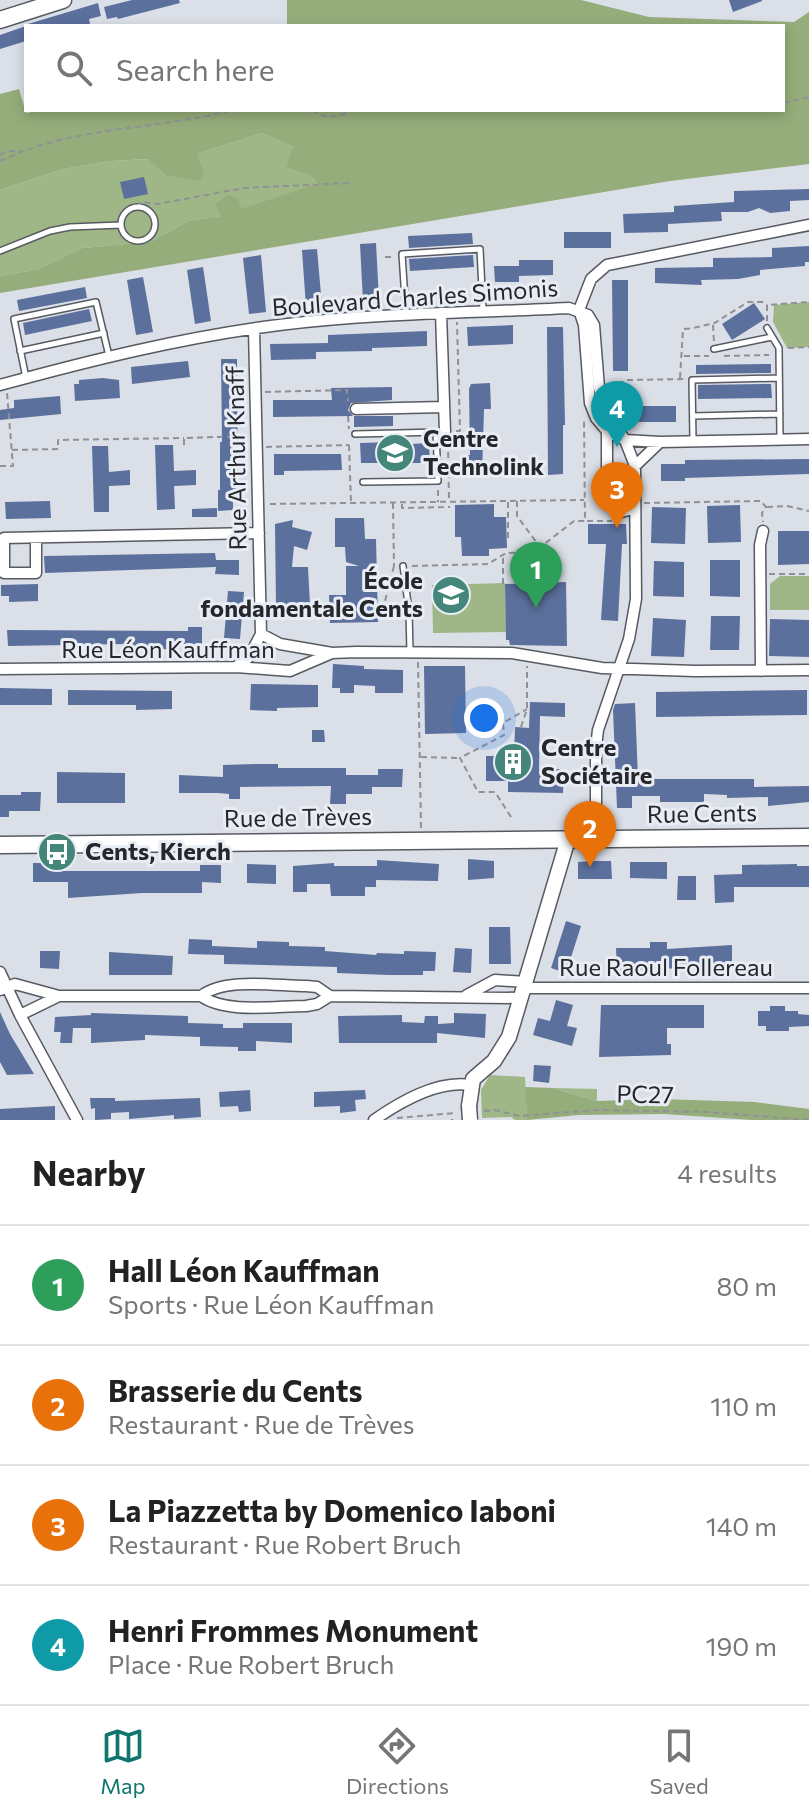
<!DOCTYPE html>
<meta charset="utf-8">
<style>
body{margin:0;font-family:Commissioner,sans-serif;background:#f6f6f6;color:#222}
.you{position:absolute;left:484px;top:718px;width:28px;height:28px;margin:-20px;border:6px solid #fff;border-radius:50%;background:#1a73e8;box-shadow:0 0 0 12px #1a73e833}
.badge{display:grid;place-items:center;width:52px;height:52px;border-radius:50%;background:#0f766e;color:#fff;font-size:26px;font-weight:700}
.pin{position:absolute;translate:-50% -66px;filter:drop-shadow(0 2px 4px #0008)}
.pin::after{content:'';position:absolute;top:42px;width:28px;height:24px;background:inherit;clip-path:polygon(0 0,100% 0,50% 100%)}
.list{margin:0;padding:0;list-style:none}
h2{display:flex;justify-content:space-between;align-items:center;height:104px;margin:0;padding:0 32px;font-size:34px}
h2 small{font-size:26px;font-weight:400;color:#767676}
.list li{display:grid;grid-template-columns:52px 1fr auto;gap:24px;align-items:center;box-sizing:border-box;height:120px;padding:0 32px;border-top:2px solid #e0e0e0}
.list b{display:block;font-size:30px;white-space:nowrap}
.list p{margin:0;font-size:26px;white-space:nowrap;color:#767676}
.list em{font-size:26px;font-style:normal;color:#767676}
.icon{flex:none;width:44px;height:44px;fill:none;stroke:currentColor;stroke-width:2;stroke-linecap:round;stroke-linejoin:round}
.map{position:relative;flex:none;width:809px;height:1120px;overflow:hidden}
.search{position:absolute;background:#fff;box-shadow:0 4px 12px #0003;left:24px;right:24px;top:24px;height:88px;display:flex;align-items:center;gap:20px;box-sizing:border-box;padding:0 28px;border-radius:0px;color:#767676;font-size:30px}
.sheet{height:584px;background:#fff}
nav{display:flex;justify-content:space-around;align-items:center;box-sizing:border-box;height:112px;border-top:2px solid #e0e0e0;background:#fff;font-size:22px;color:#767676}
nav a{display:grid;justify-items:center;gap:4px}
nav .on{color:#0f766e}
.map>svg:first-child{display:block}
</style>
<div class="map">
<svg width="809" height="1120" viewBox="0 0 809 1120">
<rect width="100%" height="100%" fill="#dbdfe7"/>
<path fill="#9fb686" d="M262 133 293 147 317 185 222 216 188 221 150 242 82 248 39 269 0 276V190L63 169 111 161 149 159 165 175 197 154Z
M809 302V347L787 348 773 322 774 305Z
M780 576H809V610H770V584Z
M505 583 506 632 433 633 432 585Z
M490 1075 525 1077 527 1120H515L511 1117 482 1118 481 1090Z
M553 1088 597 1089V1101Z"/>
<path fill="#95ad7a" d="M287 0H581L649 17 794 22 809 12V164L670 181 0 293V276L39 269 82 248 150 242 188 221 221 216 215 204 228 195 238 199 241 209 317 184 310 175 286 167 293 147 262 133 197 154 204 173 199 181 165 175 148 159 111 161 63 169 0 190V94L19 89 26 113 43 110H783V26H287Z
M525 1087 553 1088 597 1101 659 1099 754 1102 809 1109V1120H752L664 1114 579 1115 527 1120Z"/>
<path fill="#5c709d" d="M132 0H179L180 3 118 19 117 17 107 19 104 7Z
M729 0H762V1L733 12Z
M98 3 101 16 89 19 90 24 28 26V24Z
M26 26V41L0 49V35Z
M144 177 148 194 124 199 120 182Z
M809 189V200L790 201V211L770 213 759 208 748 212H721L722 221 668 224V232L624 233 623 214 674 212V206L734 202V191Z
M564 232H611V248H564Z
M472 233 473 244 409 248 408 236Z
M376 243 379 300 363 301 360 244Z
M809 246V262H805V266L760 270V275L738 279 701 280 702 285 655 283V268L713 267V258L772 257V248Z
M317 249 322 306 306 307 302 250Z
M261 255 266 312 249 314 243 258Z
M473 255 474 267 410 271 409 259Z
M519 260H553V275L519 276V282H495L494 266H519Z
M203 267 211 321 195 324 187 270Z
M143 277 153 332 136 335 127 280Z
M612 280H628V371H613Z
M85 287 87 298 19 311 17 300Z
M754 303 765 319 732 340 722 324Z
M89 309 92 321 25 335 23 323Z
M513 325V344L468 346 467 327Z
M547 327H563L565 425H563V474L548 475Z
M427 331V346L372 348V351L316 352V359L271 360 270 344 328 343V335Z
M221 359H237L238 489H233V510L218 511V490H220V442H222Z
M188 361 190 377 132 384 131 367Z
M771 364V373L696 374V365Z
M103 378 119 380 120 398 75 401 74 384H79V380Z
M490 383 491 409H484L482 475H466V455H470L469 389 471 384Z
M771 384 772 398 698 399V385Z
M392 387V400L351 403 348 410 353 416 273 417V400H332L331 388Z
M60 396 61 414 0 420V410L14 408V400Z
M632 406H676V422H632Z
M354 416H393V426L354 427Z
M392 442V445L429 443 430 463H361L360 443Z
M155 445H173L174 471 196 470V485L174 486 175 509 157 510Z
M92 446H108L109 472 130 470V485L109 486V512H94Z
M274 454H341L342 470 284 471V475H274Z
M809 459V474L685 478V481H661V464H685V460Z
M50 501 51 518 6 519 5 502Z
M494 504V517H506L507 548 489 549V556H462L461 537H455V505Z
M740 505 741 542 708 543 707 506Z
M652 507 686 508 685 544 651 543Z
M217 508V517H192V509Z
M335 518H364L365 539H376L378 622 330 623 329 595H346V566H359L346 562 345 547H335Z
M293 520 292 527 312 532 307 550 294 546 292 567H308L310 605 276 606 275 524Z
M588 524H626L627 544H622L618 621 601 620 606 544H588Z
M778 531H809V564L778 565Z
M215 553 216 560H239V575L215 574 216 567 45 573 44 556Z
M710 560H740V597L710 596Z
M654 561 684 562V597L653 596Z
M566 582 567 646 510 645 509 640H506L505 584Z
M38 584V601L9 602V596H1V585Z
M228 591 244 592 240 639 224 638Z
M711 616H740L739 650H710Z
M653 618 686 620 684 657 651 656Z
M770 619 809 620V657L769 656Z
M188 627H202V644H173V649L125 650V644L8 646 7 630 188 631Z
M333 664 364 666V669L403 670V693H375V686L354 685V693H340V688H332Z
M424 666H465L466 733 425 734Z
M251 684 318 685V707L277 708V711L250 710Z
M0 688 52 689V705H0Z
M68 690 172 691V709L136 710V705H68Z
M807 690V715L656 717V692Z
M530 702 565 703V717L540 716 539 769H564L563 793 508 792V781H486V756H514L515 727 529 728Z
M635 703 638 779H754V787L809 786V802L768 806V797L727 798V795L704 794V802H660V796H632V808H617L613 710 615 704Z
M312 730H324L325 742H312Z
M255 764H278V768H346V775H378V769H403L402 787H372V794H346V804H330L331 786 240 787V799H229V794L218 793H179V775L223 777V765Z
M57 772 125 773V803H57Z
M21 792H41L40 811H9V817H0V795H21Z
M468 859 494 861V878L468 880Z
M377 860 439 864 438 881 376 880V887H365V896H331L330 884H307V892H293V866L334 863V866H377Z
M594 861H611L612 879H578V862Z
M630 862H667V879L630 878Z
M33 863H59V871H200V865H221V883L202 882V893H142L68 898V882H33Z
M247 864 276 865V884L247 883Z
M797 864V866H809V887H734V902L715 903 714 875 742 874V865Z
M678 876H696V900H677Z
M566 921 581 926 566 973 551 968Z
M489 927H510L511 964H489Z
M189 939 212 940V946L257 948V941L289 942V946L325 947V951L376 955 377 953 404 954V951L436 952 435 971H423V975H388L337 973V967L224 964V955L188 954Z
M650 942H667V949L732 945V967L617 970 616 948H650Z
M455 948 472 949 471 973 453 972Z
M40 951H60L59 969 40 968Z
M109 952 173 956 172 975H109Z
M556 1000 573 1005 567 1026 577 1028 572 1046 533 1035 538 1018 550 1021Z
M601 1005H704V1028H667V1044H671V1055L599 1057Z
M770 1006H785V1011H798V1014L809 1015V1026L789 1027V1031H766V1026H758V1011H770Z
M0 1012 10 1034 34 1074 7 1075 0 1062Z
M91 1013 188 1016V1023L223 1024V1028H243V1023H292V1043L256 1041V1051H238V1047L200 1046V1037L145 1035V1040L91 1043V1028H73L72 1043H60L61 1032H54L55 1017 91 1015Z
M454 1013 486 1014 485 1038 437 1033V1043H339L338 1016 402 1015V1022L424 1023 425 1016H438V1024L454 1023Z
M534 1065 551 1066 549 1083 533 1081Z
M250 1090 251 1111 239 1112 238 1106 220 1107 219 1092Z
M365 1090 366 1099 355 1100 356 1111 340 1113V1106L314 1107V1092Z
M90 1098H115V1101L200 1098 201 1117 174 1119V1115L129 1119V1112L111 1113V1119L95 1120V1108L91 1109Z
M55 1106V1120H0V1109Z"/>
<g fill="none" stroke-linecap="round" stroke-linejoin="round">
<g stroke="#575a61" stroke-width="8">
<path id="service" d="M121 224a17 17 0 1 1 34 0a17 17 0 1 1-34 0Z
M0 251 50 231 70 227 121 225
M406 315 402 254 480 249 483 310
M767 328 779 348 780 439
M714 349 772 337
M20 351 104 333
M26 378 14 319 96 302 109 356
M693 416 780 414
M355 434 440 432
M693 440 692 380 779 378
M363 482 438 481 436 432
M403 566 409 611 410 652"/>
</g>
<g stroke="#575a61" stroke-width="13">
<path id="minor" d="M579 310 584 325 590 403 596 418 607 431 625 440 660 442 809 439
M579 310 591 279 607 265 809 225
M441 313 445 432
M0 385C92 360 184 337 279 325 375 313 472 313 569 308L588 315 594 325 599 388 607 413 625 440 635 466 636 599 629 639 598 730 596 747V839
M356 409 444 407
M607 431V502L618 513 632 509 635 503
M635 466 660 442
M36 538V573H4V538L259 533
M261 634 280 644 332 653
M236 667 249 657 261 634 254 329
M0 669 236 667 290 671 332 653 356 652 512 653 602 668 695 671 809 670
M761 671 760 545 763 531
M0 972 20 1015 77 1120
M524 988H809
M0 990 15 984 59 996H201
M467 995 495 980 526 982
M330 996 317 1004 306 1006C275 1006 226 1014 201 996 225 977 276 986 306 986L317 987 330 996 521 998
M20 1015 59 996
M374 1120C400 1102 437 1080 470 1085"/>
</g>
<g stroke="#575a61" stroke-width="17">
<path id="secondary" d="M469 1106 473 1079 494 1061 509 1037 568 839"/>
</g>
<g stroke="#575a61" stroke-width="19">
<path id="primary" d="M0 20 63 0
M0 845 809 837"/>
</g>
<path stroke="#8f9197" stroke-width="2" stroke-dasharray="6 4" stroke-linecap="butt" d="M783 103 809 97
M312 110C327 121 338 116 355 110
M0 155 6 151H21
M0 161C72 126 156 130 233 110
M137 207 141 202 158 204 244 188 351 183
M385 257H393
M767 321V305L809 302
M713 325 714 342
M788 348 809 347
M684 356H709
M724 356 769 355
M680 378 683 329C696 329 705 324 713 324L748 302H763L767 305
M608 386 628 380 685 379
M265 392 347 390 348 401
M348 416 349 429
M456 431H460L457 322
M448 442 449 499
M184 445V438L247 436
M349 445 351 503
M266 447 349 445
M12 450 58 449V440L184 438
M0 466H13L7 393
M438 490V502
M517 501V516L540 547
M508 502V540
M393 503 394 566
M644 503 761 501 766 507 762 513 763 522
M270 504 584 500
M402 504V508L450 507
M767 507 787 506 809 511
M587 521H612
M520 554V583
M394 566 384 605 400 609
M412 566 488 564 506 553 534 552 574 521H585L584 418
M769 574H809
M503 584V557
M418 662 421 828
M521 727 527 709V666
M421 757 459 758
M511 817 495 792H478L460 758 504 735 503 723 527 709
M484 1111 495 1110 519 1116 597 1110 707 1112 809 1120
M397 1118 455 1113
M452 1119V1120"/>
<use href="#service" stroke="#fff" stroke-width="5"/>
<use href="#minor" stroke="#fff" stroke-width="10"/>
<use href="#secondary" stroke="#fff" stroke-width="14"/>
<use href="#primary" stroke="#fff" stroke-width="16"/>
<g stroke="#575a61" stroke-width="17" stroke-linecap="butt">
<path id="secondary-bridge" d="M469 1106 470 1120"/>
</g>
<use href="#secondary-bridge" stroke="#fff" stroke-width="14"/>
</g>
<defs>
<g id="school-disc" transform="scale(2)"><circle r="9.5" fill="#44877a" stroke="#e8ecf4"/><path d="M0-5L7-2L0 1L-7-2ZM-4 1L0 2.5L4 1V4Q0 6-4 4Z" fill="#fff"/></g>
<g id="building-disc" transform="scale(2)"><circle r="9.5" fill="#44877a" stroke="#e8ecf4"/><path d="M-4-6H4V6H1V3H-1V6H-4ZM-2.5-4.3h1.7v1.8h-1.7ZM.8-4.3h1.7v1.8H.8ZM-2.5-1h1.7V.8h-1.7ZM.8-1h1.7V.8H.8Z" fill="#fff"/></g>
<g id="bus-disc" transform="scale(2)"><circle r="9.5" fill="#44877a" stroke="#e8ecf4"/><path d="M-5-6H5V4H4V6H2V4H-2V6H-4V4H-5ZM-3.5-4V0h7V-4ZM-3.5 1.2v1.5H-2V1.2ZM2 1.2v1.5H3.5V1.2Z" fill="#fff"/></g>
</defs>
<g fill-rule="evenodd">
<use href="#school-disc" x="395" y="453"/>
<use href="#school-disc" x="451" y="595"/>
<use href="#building-disc" x="513" y="762"/>
<use href="#bus-disc" x="57" y="852"/>
</g>
<g text-anchor="middle" stroke-width="6" stroke-linejoin="round" paint-order="stroke">
<g font-size="24" fill="#26272a" stroke="#e8ecf4">
<text transform="translate(415 298) rotate(-4)" y="8">Boulevard Charles Simonis</text>
<text transform="translate(237 458) rotate(-91)" y="8">Rue Arthur Knaff</text>
<text x="168" y="658">Rue Léon Kauffman</text>
<text transform="translate(702 814) rotate(-1)" y="8">Rue Cents</text>
<text transform="translate(298 818) rotate(-1)" y="8">Rue de Trèves</text>
<text x="666" y="976">Rue Raoul Follereau</text>
<text transform="translate(645 1095) rotate(1)" y="8">PC27</text>
</g>
<g font-size="24" font-weight="bold" fill="#26272a" stroke="#e8ecf4" text-anchor="start">
<text x="423" y="447">Centre<tspan x="423" dy="28">Technolink</tspan></text>
<text x="423" y="589" text-anchor="end">École<tspan x="423" dy="28">fondamentale Cents</tspan></text>
<text x="541" y="756">Centre<tspan x="541" dy="28">Sociétaire</tspan></text>
<text x="85" y="860">Cents, Kierch</text>
</g>
</g>
</svg>
<div class="you"></div>
<div class="pin badge" style="left:536px;top:608px;background:#2e9e5b">1</div>
<div class="pin badge" style="left:590px;top:867px;background:#e8710a">2</div>
<div class="pin badge" style="left:617px;top:528px;background:#e8710a">3</div>
<div class="pin badge" style="left:617px;top:447px;background:#0f9aa8">4</div>
<div class="search"><svg class="icon" aria-label="search" viewBox="0 0 24 24"><circle cx="10" cy="10" r="6"/><path d="M15 15l6 6"/></svg>Search here</div>
</div>
<section class="sheet">
<h2>Nearby<small>4 results</small></h2>
<ul class="list">
<li><span class="badge" style="background:#2e9e5b">1</span><div><b>Hall Léon Kauffman</b><p>Sports · Rue Léon Kauffman</p></div><em>80 m</em></li>
<li><span class="badge" style="background:#e8710a">2</span><div><b>Brasserie du Cents</b><p>Restaurant · Rue de Trèves</p></div><em>110 m</em></li>
<li><span class="badge" style="background:#e8710a">3</span><div><b>La Piazzetta by Domenico Iaboni</b><p>Restaurant · Rue Robert Bruch</p></div><em>140 m</em></li>
<li><span class="badge" style="background:#0f9aa8">4</span><div><b>Henri Frommes Monument</b><p>Place · Rue Robert Bruch</p></div><em>190 m</em></li>
</ul>
</section>
<nav>
<a class="on"><svg class="icon" aria-label="map" viewBox="0 0 24 24"><path d="M3 6l6-2 6 2 6-2v14l-6 2-6-2-6 2zM9 4v14M15 6v14"/></svg>Map</a>
<a><svg class="icon" aria-label="directions" viewBox="0 0 24 24"><path d="M12 3l9 9-9 9-9-9zM9 14v-3h6M13 9l2 2-2 2"/></svg>Directions</a>
<a><svg class="icon" aria-label="saved" viewBox="0 0 24 24"><path d="M7 4h10v16l-5-4-5 4z"/></svg>Saved</a>
</nav>
